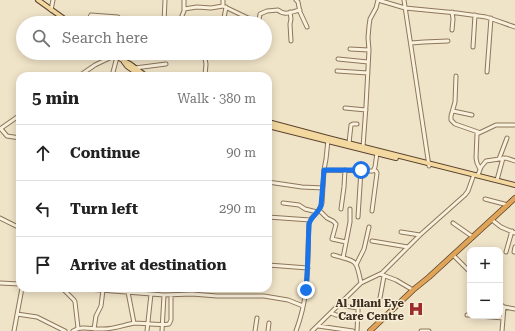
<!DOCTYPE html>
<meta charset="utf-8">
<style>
body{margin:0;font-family:"Roboto Serif",serif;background:#f6f6f6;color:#222}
.controls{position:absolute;right:12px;bottom:12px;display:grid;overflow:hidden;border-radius:8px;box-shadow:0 2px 10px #0003}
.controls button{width:36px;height:36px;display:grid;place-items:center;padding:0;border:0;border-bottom:1px solid #e0e0e0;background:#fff;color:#222;font:20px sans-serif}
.stop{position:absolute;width:12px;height:12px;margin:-9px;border:3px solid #1a73e8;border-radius:50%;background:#fff}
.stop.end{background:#1a73e8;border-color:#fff;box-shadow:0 1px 4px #0008}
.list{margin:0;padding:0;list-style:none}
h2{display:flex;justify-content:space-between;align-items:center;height:52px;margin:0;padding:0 16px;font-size:17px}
h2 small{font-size:13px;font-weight:400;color:#767676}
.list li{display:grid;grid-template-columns:26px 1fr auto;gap:12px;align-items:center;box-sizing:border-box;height:56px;padding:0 16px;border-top:1px solid #e0e0e0}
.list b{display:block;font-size:15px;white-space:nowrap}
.list em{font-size:13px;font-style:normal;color:#767676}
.icon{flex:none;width:22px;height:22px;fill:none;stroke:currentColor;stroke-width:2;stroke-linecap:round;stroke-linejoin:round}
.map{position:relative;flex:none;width:515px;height:331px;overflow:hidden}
.search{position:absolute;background:#fff;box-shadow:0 2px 10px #0003;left:16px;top:16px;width:256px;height:44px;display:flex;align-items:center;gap:10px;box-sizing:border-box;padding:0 14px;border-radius:22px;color:#767676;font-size:15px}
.panel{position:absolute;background:#fff;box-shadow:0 2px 10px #0003;left:16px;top:72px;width:256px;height:220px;border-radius:12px}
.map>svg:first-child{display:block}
</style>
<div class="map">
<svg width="515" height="331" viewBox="0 0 515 331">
<rect width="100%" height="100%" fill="#f0e4c8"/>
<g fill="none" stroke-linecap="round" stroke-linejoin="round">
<g stroke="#8d765c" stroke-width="5">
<path id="minor" d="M223 0V6
M296 0 298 2 300 12 307 27
M378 0 405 8 457 13 486 17 495 20 515 27
M404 0 429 166
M184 9 197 7 211 8 223 6 248 18 259 20 260 23
M51 10 53 0
M290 12 291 19 290 24 291 41
M259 20 260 14 267 11 278 10C285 16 291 12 300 10
M87 23 91 15 118 17
M164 23 165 0
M179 23 184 11V0
M206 23 224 18 226 7
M452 30 453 19 452 12
M411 43 424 42 448 41
M473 47 475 15
M350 49 369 50
M144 53 154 55 164 53
M204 53 206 64 205 76
M338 59 368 62
M135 68 166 64
M337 71 368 73
M487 72 491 18
M79 76 95 65 120 53
M112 76 117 57
M456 76 455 102 451 116V120L455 124 478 132
M345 108 366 110
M453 111 472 115
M0 129 20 115
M1 129 7 136 20 138
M349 143 351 125 353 124H357
M363 147 366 106 369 50 368 38 369 26 370 19 376 8 378 0
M499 159 507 138
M480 169 477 163 476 158 477 134 496 125H514
M324 170 373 171 375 167 377 153
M478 175 481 167 486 161 506 158 515 161
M497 180 503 158
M268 182 302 187 323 188
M485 199 508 205
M283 203 299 205 305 209 317 212
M341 209 344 187 345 170
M319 210 327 218 333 221 336 224 335 228 332 239 346 242
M372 211 377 173 376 171 374 170
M268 217 310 220
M358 217 361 170
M0 218 20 228
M492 220 501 227 515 233
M453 223 473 237
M401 232 420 235
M372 241 408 247
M506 252 512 231
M514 252 515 247
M333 255C357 262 356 258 361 283
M453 255 470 272
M343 258 350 222V209
M268 265 308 268
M356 265 364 249 369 227
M380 274 396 280 413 290
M0 283 20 284
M62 288 74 300 75 302 78 328
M75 288 164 295 192 294 217 296H264L288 300 303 306
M128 288V292L134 323C146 323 158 326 169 324L171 320V295
M380 298 384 276
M500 304 504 307 515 309
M339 305 358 308V312L357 331
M331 313 336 315 346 317
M17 314 37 317 65 331
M467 315H470
M479 316 503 318
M318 326 353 331
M94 329 96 316 101 306 103 290
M14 331 22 288
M73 331C82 325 93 330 103 329 114 329 124 325 134 323
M147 331 151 294
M162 331 164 295
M255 331 257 318
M268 331 269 323
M296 331C310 294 307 262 309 224L310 220 319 210 322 203 324 170 326 159 328 140
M312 331 361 283 382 273 420 235 465 195 468 191 473 177
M421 331H429
M502 331 504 307"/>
</g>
<g stroke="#5b4430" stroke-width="6">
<path id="major" d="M38 0 70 23
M112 53 124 61 130 64 146 76
M124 62 127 66 141 76
M268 122 328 138 515 185
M268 126 396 158"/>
</g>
<g stroke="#5b4430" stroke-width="6">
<path id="highway" d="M370 331 413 290 429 277 515 198"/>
</g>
<use href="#minor" stroke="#faf1dc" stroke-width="3"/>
<use href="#major" stroke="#f3d9a0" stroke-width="4"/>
<use href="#highway" stroke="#e0a458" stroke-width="4.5"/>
</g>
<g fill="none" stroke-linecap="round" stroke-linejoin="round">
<path stroke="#1a73e8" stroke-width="5" d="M306 290C308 268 308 246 309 224 311 217 318 213 321 206L324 170H361"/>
</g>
<defs>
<g id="hospital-bare" transform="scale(1.2)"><path d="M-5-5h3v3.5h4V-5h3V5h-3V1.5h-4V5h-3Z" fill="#9e2a2b" stroke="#f7eed8" stroke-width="2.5" paint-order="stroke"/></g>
</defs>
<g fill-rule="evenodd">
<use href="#hospital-bare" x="416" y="309"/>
</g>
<g text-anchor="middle" stroke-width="3" stroke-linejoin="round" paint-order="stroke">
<g font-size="11" font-weight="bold" fill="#3d2e20" stroke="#f7eed8" text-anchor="end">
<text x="404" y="307">Al Jilani Eye<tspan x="404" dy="13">Care Centre</tspan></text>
</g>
</g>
</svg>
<div class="controls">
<button>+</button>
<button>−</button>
</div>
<div class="stop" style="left:361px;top:170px"></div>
<div class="stop end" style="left:306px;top:290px"></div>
<div class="search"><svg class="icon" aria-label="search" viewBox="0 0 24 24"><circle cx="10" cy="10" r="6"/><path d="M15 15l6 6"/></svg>Search here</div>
<section class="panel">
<h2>5 min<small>Walk · 380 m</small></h2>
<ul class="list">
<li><svg class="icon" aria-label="ahead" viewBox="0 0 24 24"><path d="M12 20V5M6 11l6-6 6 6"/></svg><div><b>Continue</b></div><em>90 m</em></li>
<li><svg class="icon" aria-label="left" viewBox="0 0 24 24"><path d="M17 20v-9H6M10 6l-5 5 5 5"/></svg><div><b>Turn left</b></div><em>290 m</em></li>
<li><svg class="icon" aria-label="arrive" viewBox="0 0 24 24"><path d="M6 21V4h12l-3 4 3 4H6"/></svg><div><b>Arrive at destination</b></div></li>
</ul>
</section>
</div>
